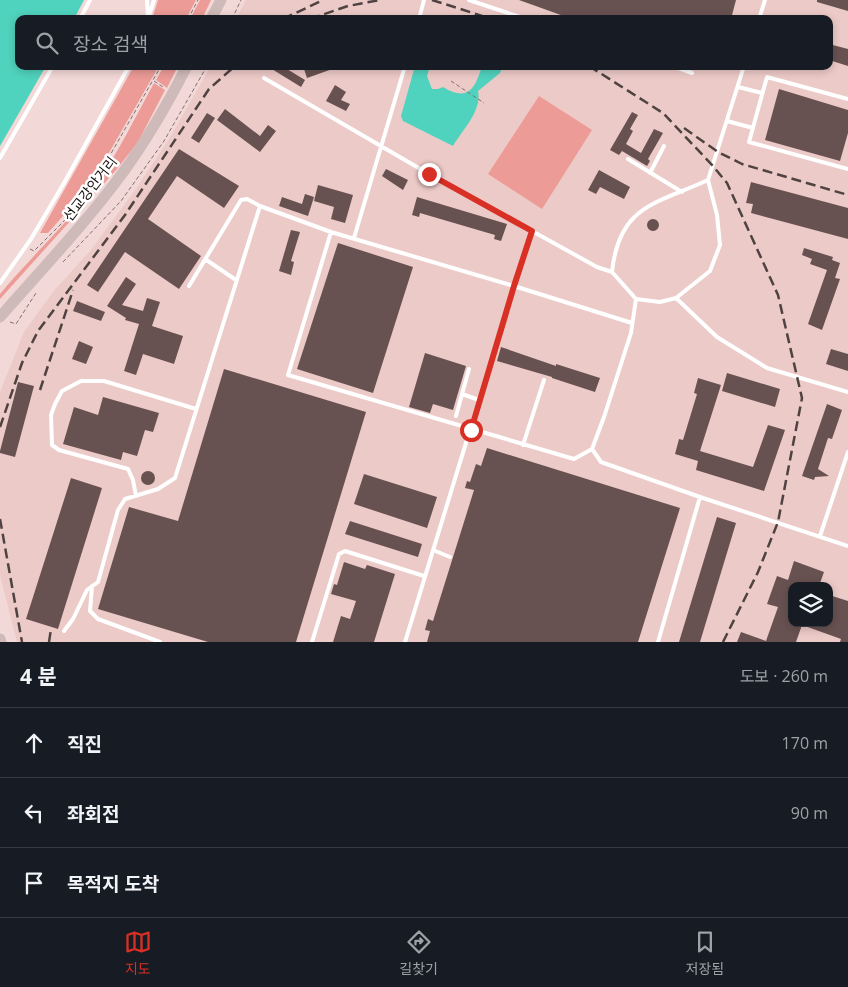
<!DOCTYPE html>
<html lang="ko">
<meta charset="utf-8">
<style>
body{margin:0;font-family:"Open Sans","Noto Sans KR",sans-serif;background:#242831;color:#f1f3f6}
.controls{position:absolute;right:15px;bottom:15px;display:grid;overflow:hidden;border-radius:10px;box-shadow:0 2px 8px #0003}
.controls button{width:45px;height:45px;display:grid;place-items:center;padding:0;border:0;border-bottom:1px solid #363941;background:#171b24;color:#f1f3f6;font:25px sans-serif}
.stop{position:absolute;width:15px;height:15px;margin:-11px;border:4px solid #d93025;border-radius:50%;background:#fff}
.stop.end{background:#d93025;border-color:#fff;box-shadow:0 1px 5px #0008}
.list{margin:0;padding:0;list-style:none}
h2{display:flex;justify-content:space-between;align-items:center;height:65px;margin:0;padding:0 20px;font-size:21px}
h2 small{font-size:16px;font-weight:400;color:#9ea1a6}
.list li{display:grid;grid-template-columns:32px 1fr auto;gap:15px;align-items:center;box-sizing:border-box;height:70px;padding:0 20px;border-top:1px solid #363941}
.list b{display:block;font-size:19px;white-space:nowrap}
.list em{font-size:16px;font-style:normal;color:#9ea1a6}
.icon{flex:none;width:28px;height:28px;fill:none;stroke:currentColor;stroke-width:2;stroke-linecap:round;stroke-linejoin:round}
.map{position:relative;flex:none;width:848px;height:642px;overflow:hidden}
.search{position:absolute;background:#171b24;box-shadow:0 2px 8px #0003;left:15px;right:15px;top:15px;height:55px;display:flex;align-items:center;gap:12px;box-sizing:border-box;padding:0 18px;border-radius:10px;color:#9ea1a6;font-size:19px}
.sheet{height:275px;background:#171b24}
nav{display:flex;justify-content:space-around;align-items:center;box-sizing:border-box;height:70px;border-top:1px solid #363941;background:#171b24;font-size:14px;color:#9ea1a6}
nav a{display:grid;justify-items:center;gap:2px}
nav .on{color:#d93025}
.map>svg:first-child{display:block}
</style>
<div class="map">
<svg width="848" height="642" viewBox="0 0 848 642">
<rect width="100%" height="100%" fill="#f2d8d7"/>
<path fill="#eccac7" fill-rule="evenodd" d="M246 0H848V642H17L0 575V392L24 332 53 292 90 251 136 189 169 139 211 66H829V19H236ZM792 586H829V623H792Z"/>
<path fill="#ec9b97" d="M158 0H196L186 19H152Z
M200 0H211L202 19H190Z
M134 66H159L91 184 48 233H40Z
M164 66H178L167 88 156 80Z
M154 83 165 90 138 142 117 169 0 299V294C30 258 66 225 94 187 117 155 135 118 154 83Z
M539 96 592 130 542 209 488 174Z"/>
<path fill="#50d3be" d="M0 0H84L74 19H19V66H46L0 146Z
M415 66H430L427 76 432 89H438L443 87C468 102 475 89 482 66H503L500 73 478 91C482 111 463 129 453 146L403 121 401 116Z"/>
<path fill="#685251" d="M519 0H736L731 19H572Z
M817 0H848V11L817 2Z
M829 44 848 49V66L829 60Z
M267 66H282L305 80 301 87Z
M303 66H337L338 67 307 78Z
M335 85 346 92 341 100 350 104 346 111 326 101Z
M779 89 848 110V133L840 161 765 140Z
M225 109 260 136 268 125 276 131 260 152 217 120Z
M632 112 638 115 630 129 633 131 626 144 641 153 654 129 663 133 648 159 650 161 647 166 622 151 619 155 610 150Z
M207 113 215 118 199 143 191 138Z
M179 149 239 186 224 208 177 176 148 219 201 256 179 289 125 252 98 292 87 285Z
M386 169 408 180 403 190 382 176Z
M599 170 630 187 624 199 600 187 596 194 588 190Z
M751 182 848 208V239L751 213 753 204 746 203Z
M318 185 353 195 345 223 331 219 334 207 314 201Z
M305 194 314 197 308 216 279 206 282 197 302 204Z
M417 197 507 224 501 241 494 239 495 235 420 213 419 217 412 215Z
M647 225a6 6 0 1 1 12 0a6 6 0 1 1-12 0Z
M291 230 300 232 291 261 294 262 291 275 279 271Z
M338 243 413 267 373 393 297 369Z
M804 248 833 257 832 260 840 263 835 278 840 279 822 330 808 324 827 270 810 264 812 259 802 255Z
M126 277 136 284 122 305 143 311 147 298 160 302 152 326 183 336 174 364 143 354 136 375 124 371 139 324 125 320 126 318 107 306Z
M77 301 105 312 101 321 73 311Z
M79 341 93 347 86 364 72 359Z
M501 347 556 366V364L600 378 595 392 552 378V377L497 361Z
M831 349 848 354V371L826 364Z
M425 353 466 366 453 410 433 404 430 413 409 407Z
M224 369 366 412 296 642H208L98 609 129 507 178 521Z
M727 373 780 389 775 407 722 391Z
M698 378 721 385 700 451 753 467 768 425 785 430 764 491 696 470 698 461 675 454 679 439 683 440 697 394 694 393Z
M18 382 34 386 15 457 0 453V451Z
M103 397 159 413 153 432 145 430 137 456 123 452 121 460 63 444 74 407 98 415Z
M827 404 842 410 832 439 828 438 818 469 829 476 815 477 814 480 802 476Z
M487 448 680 508 638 642H427L430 631 425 630 428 619 433 621 474 490 465 488 467 481 470 482 476 464 481 466Z
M141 478a7 7 0 1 1 14 0a7 7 0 1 1-14 0Z
M364 474 437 497 427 528 354 504Z
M71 478 102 488 58 629 26 619Z
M717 517 736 523 700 642H679Z
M350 521 422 544 418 557 345 534Z
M794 561 824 572 819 586H792V623H829V595L848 601V642H840L841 639 802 625 796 642H737L741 632 766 641 778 607 767 604 777 576 788 580Z
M344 562 365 569 367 565 395 574 374 642H333L341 616 350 619 356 601 331 594 334 584 337 585Z"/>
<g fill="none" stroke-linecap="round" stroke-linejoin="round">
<path stroke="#80706f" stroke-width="1" stroke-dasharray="4 2.5" stroke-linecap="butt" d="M188 19 198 0
M232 19 241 0
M154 81 163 87
M451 81 484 103
M30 249 34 251 66 219 93 185 161 66
M63 262 121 201 164 141 207 66
M10 322 16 324 36 293"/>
<path stroke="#fff" stroke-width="4" d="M147 0 148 16
M469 0 526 19
M80 19 90 0
M148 19 154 0
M419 19 424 0
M759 19 765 0
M673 66 692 73
M264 78 429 174 597 267 612 272
M738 87 762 93
M848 99 767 77 749 142 848 169
M727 121 753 128
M0 158 53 66
M628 159 682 192
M650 173 664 146
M708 180C656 204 619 205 612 272L636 299 660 302 676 298 710 271 720 245 717 215 708 180 744 66
M532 231 514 286 632 323
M331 232 288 375 574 459 592 449 604 417 631 333 636 299
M354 238 405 66
M205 259 236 280
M0 283 31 239 64 183 129 66
M189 286 241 200 247 199 260 206
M676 298 717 337 767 368 848 392
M462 394 479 400
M456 416 469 369
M523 445 544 380
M592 449 601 462 700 497 848 546
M136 496 133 480 128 469 59 450 52 445 51 415 55 404 62 391 81 381H104L196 409
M820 536 848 452
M433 550 450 557
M92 586 90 611 98 619 160 642
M64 631 73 619 87 590 98 582 118 510 125 499 158 489 175 478 260 206 331 232 514 286 405 642
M312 642 339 554 345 551 424 576
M658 642 700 497"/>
<path stroke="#cebab9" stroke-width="11" d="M211 19 221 0
M0 317C42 269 86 223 124 171 148 138 168 103 187 66
M0 639 1 642"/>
<path stroke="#4f4342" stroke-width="2.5" stroke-dasharray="10 5" stroke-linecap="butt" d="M432 0 492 19
M283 19 323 0
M310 19 348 6 380 0
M589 66 663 113 713 166 727 183 778 295 802 398 778 522 758 572 723 642
M684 128 718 152 742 164 848 195
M40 390 73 290
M0 427 22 363 38 331 125 215 209 89 235 66
M0 519 22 642
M49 642 51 629"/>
</g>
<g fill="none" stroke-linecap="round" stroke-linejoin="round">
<path stroke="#d93025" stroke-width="6" d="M429 174 532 231 514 286 471 430"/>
</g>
<g text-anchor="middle" stroke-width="5" stroke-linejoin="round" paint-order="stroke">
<g font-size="14" fill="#160e0d" stroke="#fff">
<text transform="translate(90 189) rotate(-52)" y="5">선교강안거리</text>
</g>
</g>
</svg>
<div class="controls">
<button><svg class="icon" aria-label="layers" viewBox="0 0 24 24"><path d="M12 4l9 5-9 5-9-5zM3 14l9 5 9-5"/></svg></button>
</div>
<div class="stop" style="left:471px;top:430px"></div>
<div class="stop end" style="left:429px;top:174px"></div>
<div class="search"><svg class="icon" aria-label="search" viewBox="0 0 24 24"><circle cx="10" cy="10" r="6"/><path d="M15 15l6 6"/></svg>장소 검색</div>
</div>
<section class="sheet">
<h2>4 분<small>도보 · 260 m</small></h2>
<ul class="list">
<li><svg class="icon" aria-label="ahead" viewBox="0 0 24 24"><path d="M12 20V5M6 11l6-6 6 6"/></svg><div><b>직진</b></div><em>170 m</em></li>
<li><svg class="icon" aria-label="left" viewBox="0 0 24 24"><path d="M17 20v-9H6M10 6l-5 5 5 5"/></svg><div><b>좌회전</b></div><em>90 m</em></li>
<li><svg class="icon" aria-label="arrive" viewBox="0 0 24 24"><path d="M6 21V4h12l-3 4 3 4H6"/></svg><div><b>목적지 도착</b></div></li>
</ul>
</section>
<nav>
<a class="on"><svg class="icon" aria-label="map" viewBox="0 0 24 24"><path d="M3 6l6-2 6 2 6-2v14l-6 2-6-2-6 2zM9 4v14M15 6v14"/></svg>지도</a>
<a><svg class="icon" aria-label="directions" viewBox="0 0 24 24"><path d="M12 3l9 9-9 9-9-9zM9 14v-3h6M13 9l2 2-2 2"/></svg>길찾기</a>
<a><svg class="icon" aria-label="saved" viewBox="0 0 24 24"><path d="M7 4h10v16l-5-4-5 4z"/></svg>저장됨</a>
</nav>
